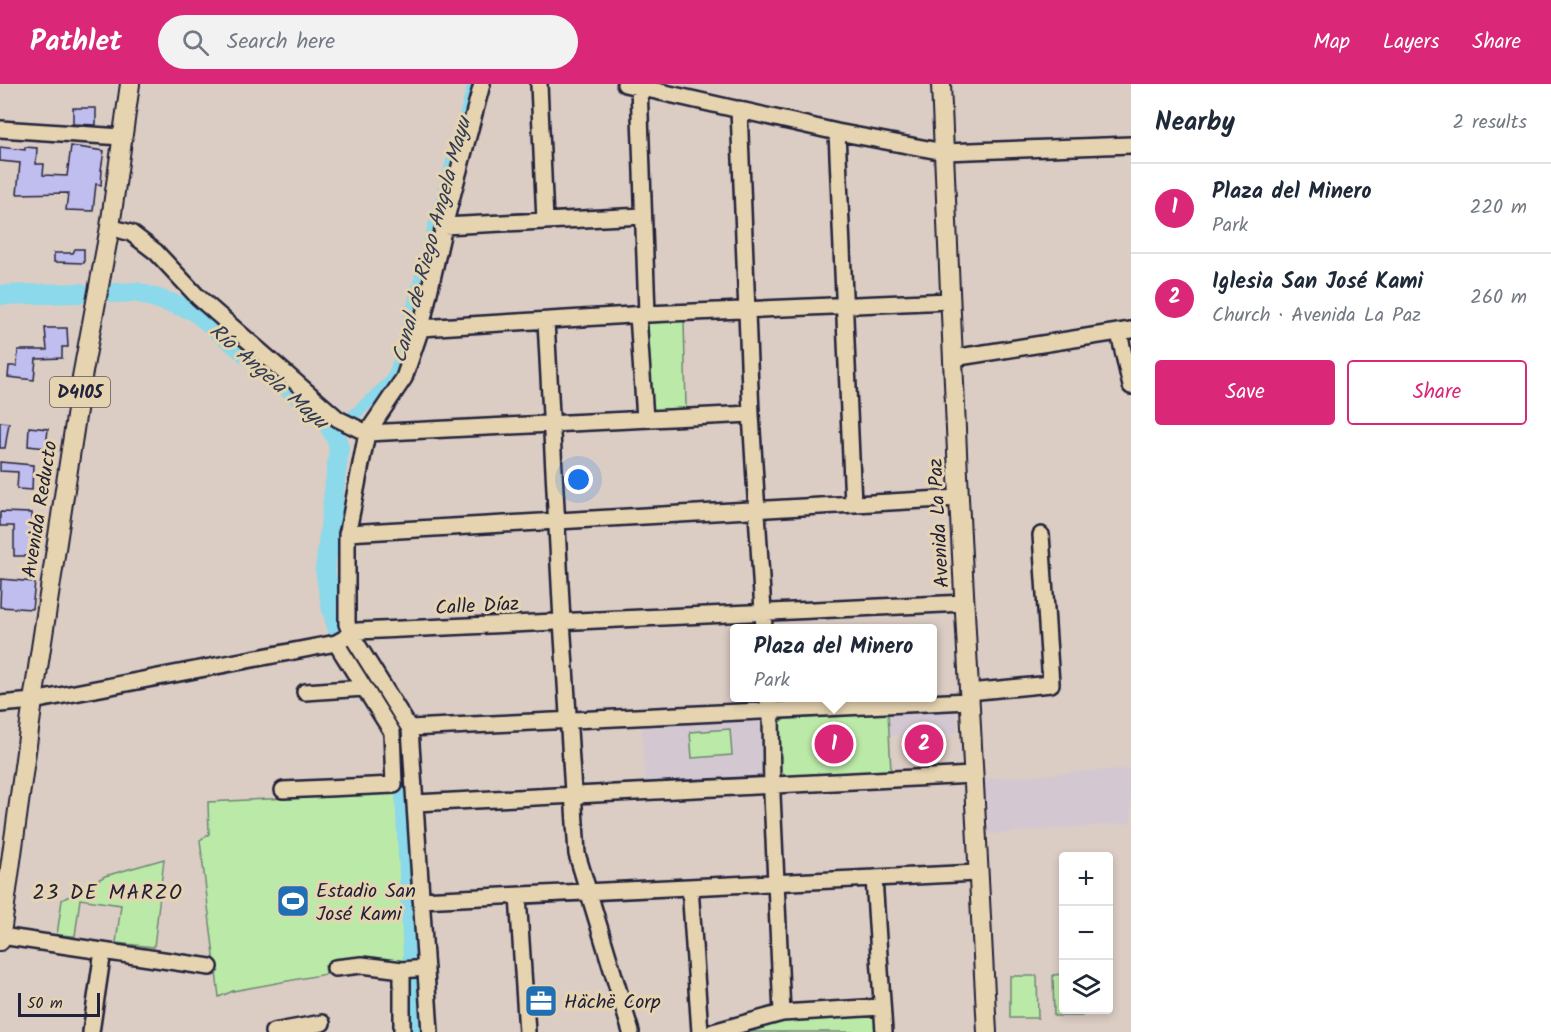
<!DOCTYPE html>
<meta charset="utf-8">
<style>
body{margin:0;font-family:Kalam,sans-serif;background:#f2f2f3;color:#1f2937}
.controls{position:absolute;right:18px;bottom:18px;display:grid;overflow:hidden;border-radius:6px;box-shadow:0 3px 9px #0003}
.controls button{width:54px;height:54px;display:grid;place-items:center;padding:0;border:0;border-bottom:2px solid #e0e1e3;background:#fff;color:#1f2937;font:30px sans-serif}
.scale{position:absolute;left:18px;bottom:15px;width:82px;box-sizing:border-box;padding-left:6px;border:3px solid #22223b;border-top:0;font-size:16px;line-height:21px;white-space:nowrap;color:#22223b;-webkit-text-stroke:4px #e6d4b1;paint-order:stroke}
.you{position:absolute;left:579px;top:396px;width:21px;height:21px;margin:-15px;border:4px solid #fff;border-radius:50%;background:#1a73e8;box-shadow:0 0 0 9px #1a73e833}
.badge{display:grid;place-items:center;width:39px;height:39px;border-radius:50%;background:#db2777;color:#fff;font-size:20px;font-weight:700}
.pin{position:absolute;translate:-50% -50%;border:3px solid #fff;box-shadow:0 2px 6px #0006}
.popup{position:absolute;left:730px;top:540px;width:207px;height:78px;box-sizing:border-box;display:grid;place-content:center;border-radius:6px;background:#fff;filter:drop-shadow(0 2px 4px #0005);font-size:20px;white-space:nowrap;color:#747a83}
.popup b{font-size:22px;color:#1f2937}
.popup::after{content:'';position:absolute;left:50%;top:100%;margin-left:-12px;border:12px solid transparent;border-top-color:#fff}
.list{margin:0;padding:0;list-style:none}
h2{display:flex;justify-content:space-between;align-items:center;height:78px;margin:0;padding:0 24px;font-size:26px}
h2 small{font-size:20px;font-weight:400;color:#747a83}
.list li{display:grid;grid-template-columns:39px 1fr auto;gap:18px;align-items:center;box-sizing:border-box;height:90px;padding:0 24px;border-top:2px solid #e0e1e3}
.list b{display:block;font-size:22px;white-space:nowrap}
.list p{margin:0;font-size:20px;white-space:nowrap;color:#747a83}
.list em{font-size:20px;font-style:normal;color:#747a83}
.actions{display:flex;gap:12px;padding:18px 24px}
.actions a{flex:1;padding:14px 0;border:2px solid #db2777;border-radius:6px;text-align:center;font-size:21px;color:#db2777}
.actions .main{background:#db2777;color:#fff}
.icon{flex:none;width:33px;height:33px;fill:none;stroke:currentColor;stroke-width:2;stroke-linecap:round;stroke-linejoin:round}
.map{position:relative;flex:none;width:1131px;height:948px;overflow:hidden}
header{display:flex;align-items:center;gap:36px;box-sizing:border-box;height:84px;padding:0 30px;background:#db2777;color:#fff}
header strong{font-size:28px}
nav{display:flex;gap:33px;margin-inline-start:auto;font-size:21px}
.search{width:420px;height:54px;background:#f2f2f3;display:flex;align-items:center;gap:15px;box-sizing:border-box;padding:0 21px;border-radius:33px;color:#747a83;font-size:22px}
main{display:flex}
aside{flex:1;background:#fff}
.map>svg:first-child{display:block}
</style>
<header>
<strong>Pathlet</strong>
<div class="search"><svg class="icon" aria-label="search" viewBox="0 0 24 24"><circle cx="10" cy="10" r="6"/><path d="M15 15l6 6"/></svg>Search here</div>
<nav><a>Map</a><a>Layers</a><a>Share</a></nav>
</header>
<main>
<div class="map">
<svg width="1131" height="948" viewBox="0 0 1131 948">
<rect width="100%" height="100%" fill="#dbcdc4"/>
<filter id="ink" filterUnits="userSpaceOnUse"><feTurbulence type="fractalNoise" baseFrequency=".0167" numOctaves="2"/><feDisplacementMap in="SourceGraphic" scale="12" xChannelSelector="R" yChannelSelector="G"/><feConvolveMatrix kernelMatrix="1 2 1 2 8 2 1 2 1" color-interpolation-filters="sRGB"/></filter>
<g filter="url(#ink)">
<path fill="#d3c8d1" d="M956 626 957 649 889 652 888 629Z
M762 637 765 692 645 698 642 643Z
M1131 684V739L989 750 985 695Z"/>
<path fill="#bbeaa8" stroke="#6e8672" stroke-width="1.5" d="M684 237 686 324 649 328 645 239Z
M888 629 891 687 786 692 779 685 777 640 785 635Z
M730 645 732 671 692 674 690 648Z
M410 691 421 881 383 878 325 882 326 890 233 907 219 913 200 756 209 750 208 718 374 710 396 703 400 692Z
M164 775 154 863 116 859 121 821 80 815 75 852 57 851 62 816 105 792Z
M1063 890 1064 926H1082V932H1054L1053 891Z
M1010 892H1037L1038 934H1010Z
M871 930 875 934 877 948H742L783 934Z"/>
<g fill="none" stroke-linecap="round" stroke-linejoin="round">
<path stroke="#8bd9ea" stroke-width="12" d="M353 332 392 296 398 279 436 134 474 0"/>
<path stroke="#8bd9ea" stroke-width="20" d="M115 209 136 208 193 226 313 324C326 337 335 347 339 364L325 486 332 526 339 549
M0 211 81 209
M348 565 402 647 413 875
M413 897 414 948"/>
</g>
<path fill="#c0bdef" stroke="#22223b" stroke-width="1.5" d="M73 24H96V41L73 40Z
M71 62 104 67 101 86H102L101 101 96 100 93 127 66 126 68 109 17 110 20 79 0 77V63L25 66V63L37 64 36 80H44L43 91 67 92Z
M75 165H84V179L54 178V169H73Z
M45 244H67L68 263H62V274L36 275 34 296 8 293 9 282H17L18 266H47Z
M0 338 9 339 5 364H0Z
M29 343 48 345 46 364 28 362Z
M0 378 33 381 32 406 17 405 18 388 0 387Z
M0 428 32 429 33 472H14V442H0Z
M1 495 35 498 32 525 0 523Z"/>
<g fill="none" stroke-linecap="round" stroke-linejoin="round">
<g stroke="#22223b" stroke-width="20">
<path id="minor" d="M539 0 545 137
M625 0 837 48 944 68 1131 61
M639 2 647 230
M739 25 751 330 764 544
M0 45 122 53
M837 48 853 420
M444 142 643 132
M110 143 131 149 156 168 198 213 338 335 367 349 751 330
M638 231 645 335
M546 237 562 537 577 770 631 948
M421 244 647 230 950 217
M1119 249 1131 302
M953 274 1131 246
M347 449 959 414
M305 608 364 604
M969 608 1051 600 1041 451
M767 614 771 627 772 711 782 929
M0 620 33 617 336 559 358 547 965 519
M410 644 969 617
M283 706 394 701 392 648 336 559
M415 719 973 691
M874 794 884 948
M690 803 700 948
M518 812 527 948
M421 816 977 789
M1 852 210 883
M335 884 362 881 402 886 426 884
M402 886V948
M91 948 103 867
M273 948 322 939
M430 948 410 645 352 552 347 540V452L367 349 404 294 421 244 444 142 482 0
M713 948 782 929 881 923"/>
</g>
<g stroke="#22223b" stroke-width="22">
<path id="major" d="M941 0 959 414 987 948
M0 857 33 617 82 293 110 143 130 0"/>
</g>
<use href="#minor" stroke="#e6d4b1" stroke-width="15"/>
<use href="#major" stroke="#e6d4b1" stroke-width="18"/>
</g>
</g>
<defs>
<g id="stadium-square" transform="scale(1.725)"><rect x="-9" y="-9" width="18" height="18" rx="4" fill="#1f6fb2" stroke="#e6d4b1"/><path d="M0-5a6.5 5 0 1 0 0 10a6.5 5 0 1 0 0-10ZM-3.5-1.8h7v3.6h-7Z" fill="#fff"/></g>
<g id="office-square" transform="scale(1.725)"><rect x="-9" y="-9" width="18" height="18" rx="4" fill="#1f6fb2" stroke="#e6d4b1"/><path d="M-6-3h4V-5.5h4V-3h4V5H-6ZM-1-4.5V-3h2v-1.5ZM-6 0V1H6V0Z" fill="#fff"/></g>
</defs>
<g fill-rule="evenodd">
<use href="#stadium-square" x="293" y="817"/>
<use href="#office-square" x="541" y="917"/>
</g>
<g text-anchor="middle" stroke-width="6" stroke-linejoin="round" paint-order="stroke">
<rect fill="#e6d4b1" stroke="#5d575e" stroke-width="1.5" x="50" y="293" width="60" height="30" rx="4.5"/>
<g font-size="18" font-weight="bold" fill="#22223b">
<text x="80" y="314">D4105</text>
</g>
<g font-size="20" fill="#22223b" stroke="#e6d4b1">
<text transform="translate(39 425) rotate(-81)" y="7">Avenida Reducto</text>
<text transform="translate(938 439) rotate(-93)" y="7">Avenida La Paz</text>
<text transform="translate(477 521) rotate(-3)" y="7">Calle Díaz</text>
</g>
<g font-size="20" fill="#22223b" stroke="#e6d4b1" text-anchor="start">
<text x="316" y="813">Estadio San<tspan x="316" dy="23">José Kami</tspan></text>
<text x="564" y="924">Hächë Corp</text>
</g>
<g font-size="21" font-style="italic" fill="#323d55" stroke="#e6d4b1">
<text transform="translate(431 156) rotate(-75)" y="7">Canal de Riego Angela Mayu</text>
<text transform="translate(269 292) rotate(41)" y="7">Río Angela Mayu</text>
</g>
<g font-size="21" letter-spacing="1.5" fill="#22223b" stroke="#e6d4b1">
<text x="108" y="815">23 DE MARZO</text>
</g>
</g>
</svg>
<div class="controls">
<button>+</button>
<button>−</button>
<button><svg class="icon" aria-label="layers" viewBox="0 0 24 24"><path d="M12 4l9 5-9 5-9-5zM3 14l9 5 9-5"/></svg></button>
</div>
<div class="scale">50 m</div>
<div class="you"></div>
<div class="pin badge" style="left:834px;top:660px">1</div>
<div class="popup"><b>Plaza del Minero</b>Park</div>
<div class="pin badge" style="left:924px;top:660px">2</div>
</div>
<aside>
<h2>Nearby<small>2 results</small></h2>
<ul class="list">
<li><span class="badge">1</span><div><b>Plaza del Minero</b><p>Park</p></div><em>220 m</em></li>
<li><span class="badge">2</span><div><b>Iglesia San José Kami</b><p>Church · Avenida La Paz</p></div><em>260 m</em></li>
</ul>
<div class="actions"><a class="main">Save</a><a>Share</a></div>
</aside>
</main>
